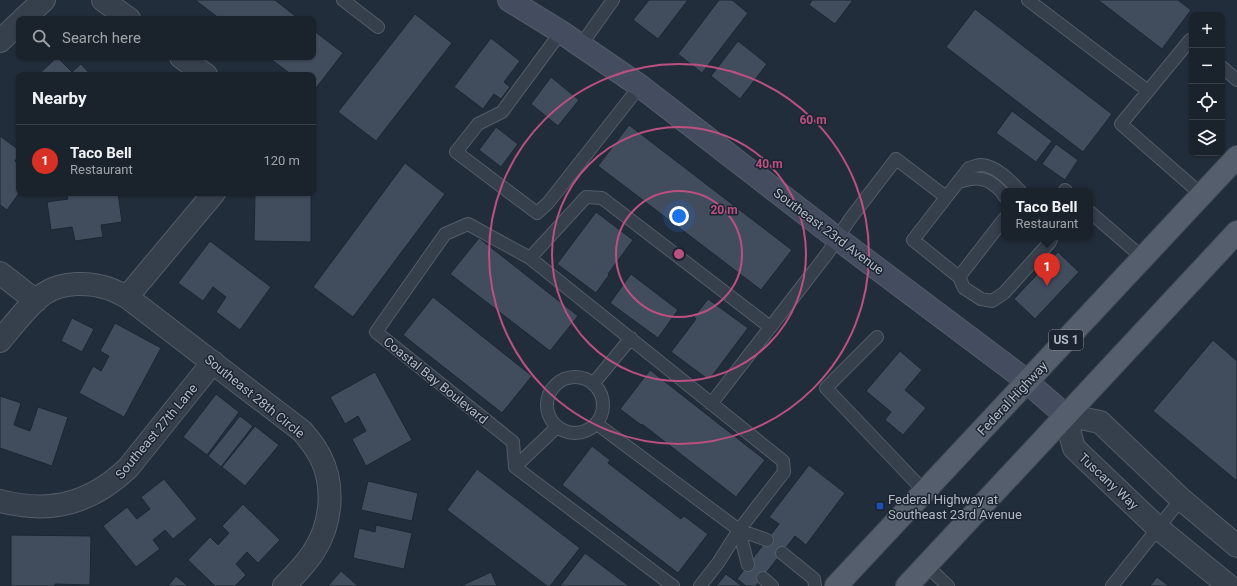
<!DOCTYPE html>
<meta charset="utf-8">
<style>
body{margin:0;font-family:Roboto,sans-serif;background:#272f38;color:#f1f3f6}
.controls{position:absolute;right:12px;top:12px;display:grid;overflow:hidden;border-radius:8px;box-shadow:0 1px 3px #0004}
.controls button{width:36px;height:36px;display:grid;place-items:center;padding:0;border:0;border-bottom:1px solid #383f48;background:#1a222c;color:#f1f3f6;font:20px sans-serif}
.you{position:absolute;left:679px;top:216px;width:14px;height:14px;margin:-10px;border:3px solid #fff;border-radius:50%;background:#1a73e8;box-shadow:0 0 0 6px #1a73e833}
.badge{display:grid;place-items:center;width:26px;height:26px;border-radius:50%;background:#d93025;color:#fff;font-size:13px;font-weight:700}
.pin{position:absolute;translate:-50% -33px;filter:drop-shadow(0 1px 2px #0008)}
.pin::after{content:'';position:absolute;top:21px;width:14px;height:12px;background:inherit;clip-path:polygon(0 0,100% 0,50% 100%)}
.popup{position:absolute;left:1001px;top:188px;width:92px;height:52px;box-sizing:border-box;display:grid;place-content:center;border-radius:8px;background:#1a222c;filter:drop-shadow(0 1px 3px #0005);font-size:13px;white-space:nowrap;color:#9fa4a9}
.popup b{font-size:15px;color:#f1f3f6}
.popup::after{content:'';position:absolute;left:50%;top:100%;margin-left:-8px;border:8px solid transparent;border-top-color:#1a222c}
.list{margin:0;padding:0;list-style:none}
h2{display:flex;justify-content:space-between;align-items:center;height:52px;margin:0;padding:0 16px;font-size:17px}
h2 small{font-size:13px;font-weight:400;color:#9fa4a9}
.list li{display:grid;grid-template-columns:26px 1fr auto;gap:12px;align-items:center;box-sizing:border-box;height:72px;padding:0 16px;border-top:1px solid #383f48}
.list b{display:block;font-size:15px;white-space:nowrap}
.list p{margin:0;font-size:13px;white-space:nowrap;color:#9fa4a9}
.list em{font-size:13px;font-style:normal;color:#9fa4a9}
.icon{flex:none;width:22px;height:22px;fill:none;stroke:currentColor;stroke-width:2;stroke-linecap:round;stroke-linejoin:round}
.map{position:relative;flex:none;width:1237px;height:586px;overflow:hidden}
.search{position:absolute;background:#1a222c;box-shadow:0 1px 3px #0004;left:16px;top:16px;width:300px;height:44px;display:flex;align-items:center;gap:10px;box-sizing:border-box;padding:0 14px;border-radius:8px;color:#9fa4a9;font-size:15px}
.panel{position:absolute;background:#1a222c;box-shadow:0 1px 3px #0004;left:16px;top:72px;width:300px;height:124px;border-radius:8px}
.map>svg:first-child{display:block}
</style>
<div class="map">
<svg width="1237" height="586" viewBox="0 0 1237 586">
<rect width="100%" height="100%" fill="#222d3b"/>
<path fill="#414c5d" stroke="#1d2632" d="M195 0H275L299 19H220Z
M649 0H688L658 39 633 20Z
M719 0H732L748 13 702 73 678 54Z
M812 0H853L835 24 809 5Z
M1098 0H1178L1191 10 1162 49Z
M975 9 1112 114 1083 152 946 47Z
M415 14 452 43 376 141 338 112Z
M313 30 343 53 313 92V75H292L268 57H313Z
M491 38 520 61 504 82 510 87 501 99 494 94 483 109 454 87Z
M738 41 767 64 740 99 711 76Z
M57 57 72 72 81 64 91 75H38Z
M551 77 579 100 558 126 531 104Z
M1012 111 1052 141 1036 162 996 133Z
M629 125 792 250 761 290 598 166Z
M496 127 518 144 501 167 479 150Z
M0 136 19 150V155L15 161 19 164V193L7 210 0 205Z
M1056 144 1078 160 1065 180 1042 164Z
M405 163 445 194 353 317 313 287Z
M67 193H97L98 195 118 193 122 222 101 225 103 237 75 241 72 227 51 230 47 202 68 199Z
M255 193H298L311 194V242L254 241Z
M596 212 633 240 608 274 609 275 596 293 557 264Z
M479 238 578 316 550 351 450 274Z
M210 241 271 287 240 330 216 312 226 297 213 287 203 301 178 283Z
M1058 252 1079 272 1035 319 1014 299Z
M631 274 678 310 658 338 610 303Z
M433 297 532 376 502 413 403 335Z
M708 299 748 328 709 380 671 352 696 319 694 317Z
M72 318 94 329 82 352 61 341Z
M115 323 161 348 124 417 79 393 93 366 101 371 109 356 100 351Z
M1213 340 1237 361V481L1153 411Z
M900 351 922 370 905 390 926 408 903 435 885 420 891 412 866 391Z
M650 370 765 460 736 497 642 424 641 425 620 409Z
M375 372 412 440 366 466 352 439 366 431 358 416 345 424 330 397Z
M216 394 239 412 207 455 183 437Z
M0 396 21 403 14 425 30 431 38 407 68 417 52 466 0 448Z
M240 416 253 426 221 467 208 456Z
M255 426 279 445 245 486 222 467Z
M592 446 610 460 608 463 681 519 684 516 708 534 678 573 562 485Z
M809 465 845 493 806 545 795 536 756 586H746L737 579 779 524 769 517Z
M477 469 580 548 550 586H547L447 510Z
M164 479 197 519 173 539 165 530 153 540 160 549 136 567 103 526 127 507 137 519 150 509 141 497Z
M368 481 418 493 412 521 361 510Z
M243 504 280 540 258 563 247 552 236 564 246 575 235 586H215L188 560 210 537 218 545 229 533 222 526Z
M376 525 412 533 404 569 353 558 359 528 375 532Z
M11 535 91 536 90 585 55 584V586H11Z
M585 553 629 586H560Z
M341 571 358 586H328Z
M491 572 497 586H461Z
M726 574 742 586H716Z
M176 576 188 586H168Z
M1157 577 1169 586H1150Z"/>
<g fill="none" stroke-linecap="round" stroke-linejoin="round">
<g stroke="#545c69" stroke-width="14">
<path id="lane" d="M343 0 378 27
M1028 0 1148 91
M561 32 502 112 478 124 456 152 537 213 548 203 640 86
M1192 42 1190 40 1121 124 1202 195
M581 45 613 0
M1222 67 1237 80
M958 182C971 179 982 175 994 185 998 188 1002 191 1004 196
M1065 190 1066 191
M1020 191C1010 181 997 166 981 165 977 165 973 167 969 168L913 240 959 277 964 288 981 299 992 301 1004 293 1050 242 1052 237
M1090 212 1143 258
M530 258 586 197 602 198 770 327
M959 277 1004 219
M877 337 826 388 925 492
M547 405a28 28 0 1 1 56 0a28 28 0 1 1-56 0Z
M593 384 631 338
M711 404 827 254 850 219 896 159 946 197
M597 424 739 530 767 540
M515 467 557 427
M739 530 748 565
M782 553 814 579 815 586
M926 565 948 586
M763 578 772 586
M673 586 515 467 513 442 376 332 445 234 468 224 530 258 783 461 784 472 739 530 718 563 700 586
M1112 586 1181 499"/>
</g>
<g stroke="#545c69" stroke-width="24">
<path id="street" d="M103 0 129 19
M23 19 44 0
M0 41 19 23
M181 57 206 75
M0 273 36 301
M127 297 214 193
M0 341C11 328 33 299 47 292 63 282 89 282 107 288 114 290 121 294 127 297L302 431C309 439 315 447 320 456 335 485 332 523 314 551 306 564 295 575 284 586
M0 501C50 514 90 504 128 468L213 362
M1229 586 1158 528 1074 448 1065 415 1100 422 1181 499 1237 546"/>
</g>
<g stroke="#545c69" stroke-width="24">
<path id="secondary" d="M509 0 561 32 640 86 838 239 1019 375 1065 415"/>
</g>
<g stroke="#3f4854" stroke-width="24">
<path id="primary" d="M836 586 1237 157
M907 586 1237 232"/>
</g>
<use href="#lane" stroke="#363f4c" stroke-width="12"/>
<use href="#street" stroke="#363f4c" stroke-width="22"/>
<use href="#secondary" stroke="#444d5f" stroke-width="22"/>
<use href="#primary" stroke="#545e6c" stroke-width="22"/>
</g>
<g fill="none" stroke="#bc5081" stroke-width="2">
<circle cx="679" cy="254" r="63"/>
<circle cx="679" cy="254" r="127"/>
<circle cx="679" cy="254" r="190"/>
</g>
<rect fill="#1a4fb4" stroke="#1b2430" stroke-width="1.5" x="876" y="502" width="8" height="8" rx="2"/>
<g text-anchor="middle" stroke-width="3" stroke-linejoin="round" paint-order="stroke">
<rect fill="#1b2430" stroke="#858c9a" stroke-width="1" x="1049" y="330" width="34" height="20" rx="3"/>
<g font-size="12" font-weight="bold" fill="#b2b9c7">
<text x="1066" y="344">US 1</text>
</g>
<g font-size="13" fill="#b2b9c7" stroke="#1b2430">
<text transform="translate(829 231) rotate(37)" y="5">Southeast 23rd Avenue</text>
<text transform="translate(436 380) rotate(39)" y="5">Coastal Bay Boulevard</text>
<text transform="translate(255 396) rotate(39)" y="5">Southeast 28th Circle</text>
<text transform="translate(1012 398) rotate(-47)" y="5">Federal Highway</text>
<text transform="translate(156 431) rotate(-50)" y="5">Southeast 27th Lane</text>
<text transform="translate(1109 481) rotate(43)" y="5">Tuscany Way</text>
</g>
<g font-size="13" fill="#b2b9c7" stroke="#1b2430" text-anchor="start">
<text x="888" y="504">Federal Highway at<tspan x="888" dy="15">Southeast 23rd Avenue</tspan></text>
</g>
</g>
<circle cx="679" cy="254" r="6" fill="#bc5081" stroke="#1b2430" stroke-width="2"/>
<g font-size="12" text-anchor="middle" font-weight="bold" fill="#bc5081" stroke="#1b2430" stroke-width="3" stroke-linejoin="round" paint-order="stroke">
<text x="813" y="124">60 m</text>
<text x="769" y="168">40 m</text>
<text x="724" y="214">20 m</text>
</g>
</svg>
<div class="controls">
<button>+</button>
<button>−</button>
<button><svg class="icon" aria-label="locate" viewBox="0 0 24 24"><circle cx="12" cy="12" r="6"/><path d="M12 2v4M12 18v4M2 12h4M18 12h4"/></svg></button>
<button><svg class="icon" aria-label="layers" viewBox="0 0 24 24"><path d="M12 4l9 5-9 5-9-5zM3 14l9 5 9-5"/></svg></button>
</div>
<div class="you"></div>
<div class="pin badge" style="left:1047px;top:286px">1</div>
<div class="popup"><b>Taco Bell</b>Restaurant</div>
<div class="search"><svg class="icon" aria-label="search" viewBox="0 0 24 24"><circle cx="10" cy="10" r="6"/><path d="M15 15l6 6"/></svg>Search here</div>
<section class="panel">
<h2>Nearby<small></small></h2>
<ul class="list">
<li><span class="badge">1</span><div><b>Taco Bell</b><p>Restaurant</p></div><em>120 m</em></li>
</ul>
</section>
</div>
